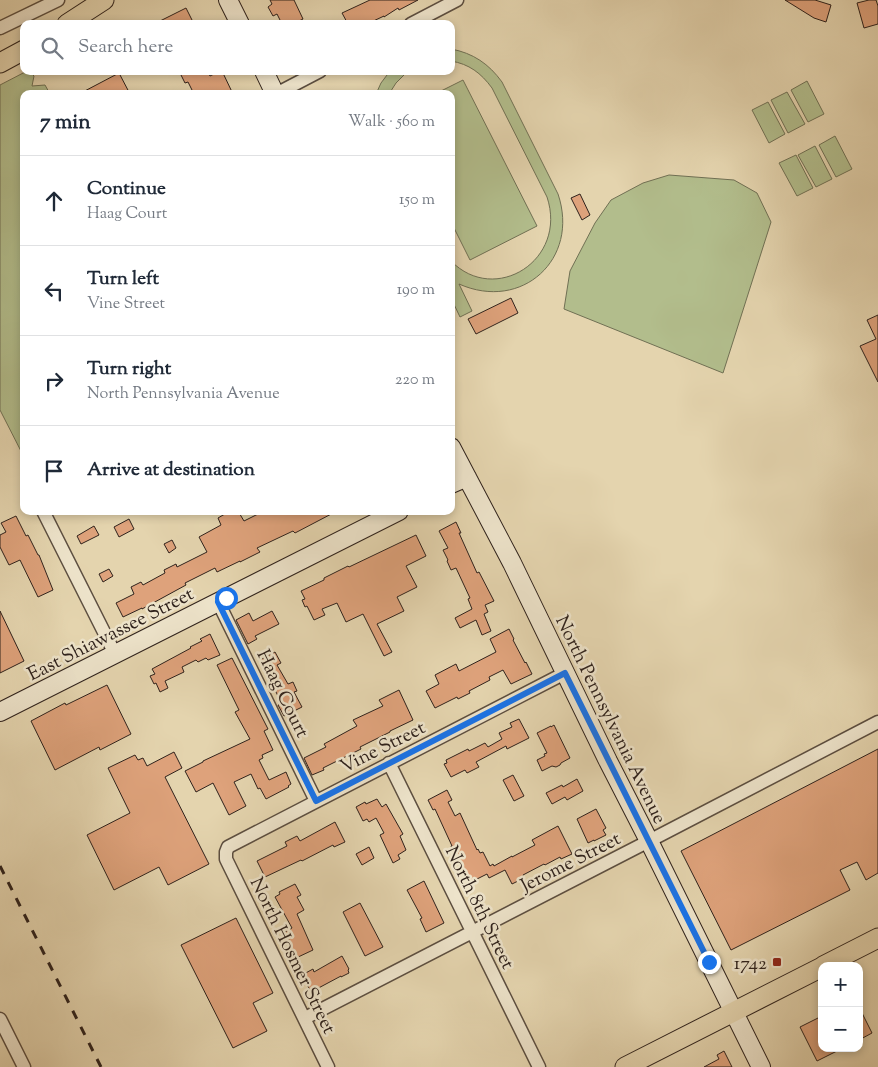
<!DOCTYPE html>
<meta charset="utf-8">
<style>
body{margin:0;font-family:"Sorts Mill Goudy",serif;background:#f6f6f7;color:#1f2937}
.controls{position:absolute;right:15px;bottom:15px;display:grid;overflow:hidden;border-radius:10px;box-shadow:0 2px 8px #0003}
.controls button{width:45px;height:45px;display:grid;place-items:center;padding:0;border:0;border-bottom:1px solid #e0e1e3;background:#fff;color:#1f2937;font:25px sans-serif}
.stop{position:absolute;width:15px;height:15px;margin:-11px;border:4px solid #1a73e8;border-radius:50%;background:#fff}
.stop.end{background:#1a73e8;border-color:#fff;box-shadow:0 1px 5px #0008}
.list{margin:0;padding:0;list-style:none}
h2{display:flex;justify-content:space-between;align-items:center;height:65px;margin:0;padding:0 20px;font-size:21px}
h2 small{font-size:16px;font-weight:400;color:#747a83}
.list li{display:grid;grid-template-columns:32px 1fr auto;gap:15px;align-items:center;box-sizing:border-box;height:90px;padding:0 20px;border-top:1px solid #e0e1e3}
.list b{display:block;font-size:19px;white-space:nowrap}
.list p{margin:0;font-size:16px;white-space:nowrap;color:#747a83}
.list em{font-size:16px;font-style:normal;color:#747a83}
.icon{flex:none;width:28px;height:28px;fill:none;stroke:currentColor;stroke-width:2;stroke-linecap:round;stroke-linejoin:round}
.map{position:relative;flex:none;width:878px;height:1067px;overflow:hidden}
.search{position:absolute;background:#fff;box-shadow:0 2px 8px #0003;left:20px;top:20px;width:435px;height:55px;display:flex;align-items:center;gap:12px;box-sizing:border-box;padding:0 18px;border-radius:10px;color:#747a83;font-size:19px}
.panel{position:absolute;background:#fff;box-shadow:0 2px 8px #0003;left:20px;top:90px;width:435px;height:425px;border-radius:10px}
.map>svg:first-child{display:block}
</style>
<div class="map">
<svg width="878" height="1067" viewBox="0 0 878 1067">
<rect width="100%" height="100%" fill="#e4d4ae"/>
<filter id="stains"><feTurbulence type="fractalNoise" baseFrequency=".004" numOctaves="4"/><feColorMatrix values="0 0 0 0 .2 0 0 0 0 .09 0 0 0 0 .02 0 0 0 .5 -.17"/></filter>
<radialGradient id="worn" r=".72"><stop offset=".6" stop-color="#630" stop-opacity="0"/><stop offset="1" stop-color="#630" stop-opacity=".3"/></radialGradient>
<path fill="#b2bd8c" stroke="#707054" d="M451 49C473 53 489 64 502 82L558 194C580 259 522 312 459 284L472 311 460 317 451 298V261C495 306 568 260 547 197L492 88C481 73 469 64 451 61Z
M27 71H29L34 76 32 86 45 85 50 94H24V457L0 410V85Z
M390 71H408L396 83 389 94H376L381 83Z
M463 80 537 226 470 260 451 222V94H435Z
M807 81 824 114 808 122 791 90Z
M787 92 805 124 788 133 771 100Z
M768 102 785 134 769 143 752 110Z
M835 136 852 169 836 177 819 145Z
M815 146 832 179 816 187 798 155Z
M796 155 813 188 797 196 779 163Z
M669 175 734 180 757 193 771 222 723 373 564 309 570 271 595 223 611 200 643 183Z"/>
<path fill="#dea27b" stroke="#2f221c" d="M270 0H294L303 19 299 21 301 24H282L277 14 273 16 268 7 272 4Z
M370 0H418L399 10 398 8 384 17V16L367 24H348L342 13Z
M785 0H815L831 5 826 22 814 18Z
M869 0H876L878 6V24L864 28 857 3Z
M186 8 194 24H154Z
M179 71H207L210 76 220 71H222L233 94H194L188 82 185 83Z
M119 73 130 94H79Z
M580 194 590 215 582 220 571 198Z
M511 298 518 313 476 334 468 319Z
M878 315V382L860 346 876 339 867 320Z
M230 511H238L244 521 264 511H337L295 533 293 531 257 548 260 552 240 562V561L217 572 215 568 185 583 186 585 142 609V608L123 617 116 603 134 594 131 587 141 582 143 585 165 573 164 570 176 564 177 567 207 552 199 537 221 525 218 518Z
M16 516 26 536 28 535 38 555H39L53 590 38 597 20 560 9 565 0 547V535L6 532 1 523Z
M129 519 134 529 119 537 114 527Z
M456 522 461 533H459L477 573 479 572 494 601 485 605 488 612 484 614 491 631 482 635 476 620 460 628 455 618 472 609 468 599 470 598 456 568 451 570 447 561 448 560 443 550 448 548 439 531Z
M94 526 99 535 81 544 77 536Z
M416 535 426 556 406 566 417 587 397 597 404 611 377 624 392 652 384 656 363 614 346 622 337 603 322 609 325 615 314 620 307 606 305 607 302 600 305 599 301 591 324 580V578L348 566 349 567Z
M172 540 176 548 169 553 164 544Z
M109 569 113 576 103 582 99 574Z
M0 611 24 661 0 673Z
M272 611 279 624 255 636 257 639 248 644 236 620 249 613 253 621Z
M509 629 514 639 513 640 525 663 526 662 532 674 511 684 503 670 489 677 490 680 469 691 470 693 458 699 457 697 435 708 426 691 439 684 435 675 456 664 459 671 496 652 490 639Z
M210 634 220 655 208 660 206 658 198 662 196 660 182 667 184 672 165 681 168 688 160 692 156 683 154 684 150 676 155 674 152 669 191 648 190 647 202 641 200 639Z
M275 652 281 663 277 665 288 684 293 682 297 691 294 692 302 707 284 716 278 705 282 704 260 660Z
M232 658 268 729 264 731 273 750 262 755 263 758 259 760 269 780 286 772 291 784 288 786 289 787 266 799 260 788 258 789 251 774 234 782 246 806 229 815 213 783 196 792 185 771 203 762V761L250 739 235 712 239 710 217 665Z
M107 685 131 734 100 750 99 747 55 770 31 721 65 703 66 705Z
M399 690 413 720 390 731V732L360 747 361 749 323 768 324 770 312 775 304 758 326 747 324 744 357 726 353 720 383 706 379 700Z
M519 719 529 738 507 749 506 746 476 762 479 767 467 773 465 770 451 777 444 764 447 763 446 760 468 749 469 751 485 743 488 747 502 739 499 733 512 727 510 723Z
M554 725 570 758 561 763 560 765 556 767 552 766 542 771 537 760 545 756 544 754 547 753 537 733 551 726V727Z
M878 749V873L866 880 857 862 840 870 850 890 731 950 681 851Z
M174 752 182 768 165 777 209 864 168 885 159 867 114 890 87 835 130 813 108 768 135 755 138 760 143 758 147 766Z
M513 775 524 796 514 801 503 780Z
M577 779 583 791 567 800 565 797 552 804 546 793 562 785 563 787Z
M447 790 452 800 448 802 455 816 460 813 477 850 478 849 480 853 483 852 490 866 493 864 494 866 512 856V857L535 845 532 840 558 826 572 854 561 859 560 857 545 865 544 864 523 875 524 878 512 884 505 870 489 878 487 874 469 883 451 846H452L435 809 433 810 428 800Z
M377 799 382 807 386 804 403 834 400 836 406 850 398 855 400 859 393 863 380 835 384 833 376 818 369 822 367 819 363 821 356 807 365 802 366 804Z
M596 809 606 828 603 830 606 835 594 841V840L588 843 577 819Z
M335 822 345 842 334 847 333 845 302 861 301 860 265 877 257 861 287 846 285 842 297 836 300 841Z
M369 847 374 858 362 865 356 854Z
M424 881 444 923 426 932 420 919 422 918 407 890Z
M295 884 301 895 297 897 304 910 297 914 313 950 296 958 291 947 292 946 285 932 292 928 275 897 280 894 279 892Z
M360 903 383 947 365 956 343 912Z
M236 918 273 993 253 1003 267 1031 233 1048 181 945Z
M342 956 349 969 348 970 349 973 341 977V976L311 992 302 975 313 969 314 972Z
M859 1007 872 1033 859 1040Z
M822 1016V1048H843L817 1061 800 1027Z
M724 1051 732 1067H704L719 1059 717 1055Z"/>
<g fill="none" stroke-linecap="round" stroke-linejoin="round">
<g stroke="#5c4e40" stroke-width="15">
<path id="street" d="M411 24 457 0
M0 28 58 0
M276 94 320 71
M43 511 115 654
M218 602 316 801
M389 763 539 1067
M305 1018 649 841 878 722
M0 1019 24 1067
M328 1067 226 859V852L228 847 565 673"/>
</g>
<g stroke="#2f221c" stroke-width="20">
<path id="secondary" d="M228 0 240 24
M264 71 275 94
M451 447 512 563 608 761 649 841 761 1067
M451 484 467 477
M0 712 399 511"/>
</g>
<g stroke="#2f221c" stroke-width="21">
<path id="primary" d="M67 24 104 0
M0 63 24 50
M823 966 878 938
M625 1067 822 967"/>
</g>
<use href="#street" stroke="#ede3ca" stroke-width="12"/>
<use href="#secondary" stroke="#ede3ca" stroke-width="18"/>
<use href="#primary" stroke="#e4d4ae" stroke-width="19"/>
<path stroke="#2f221c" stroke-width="3" stroke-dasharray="9 9" stroke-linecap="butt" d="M0 866 101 1067"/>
</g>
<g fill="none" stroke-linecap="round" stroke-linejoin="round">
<path stroke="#1a73e8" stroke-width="6" d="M226 598 218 602 316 801 565 673 709 962"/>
</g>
<rect fill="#8f2418" stroke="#ede3ca" stroke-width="2" x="772" y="957" width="10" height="10" rx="2.5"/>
<g text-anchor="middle" stroke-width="5" stroke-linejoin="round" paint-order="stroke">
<g font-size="19" fill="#2f221c" stroke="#ede3ca">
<text transform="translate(110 633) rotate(-27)" y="7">East Shiawassee Street</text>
<text transform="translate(284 693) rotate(64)" y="7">Haag Court</text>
<text transform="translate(612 719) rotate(64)" y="7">North Pennsylvania Avenue</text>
<text transform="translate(382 746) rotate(-27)" y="7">Vine Street</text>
<text transform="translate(570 861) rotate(-27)" y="7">Jerome Street</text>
<text transform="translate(481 907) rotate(64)" y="7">North 8th Street</text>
<text transform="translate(294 955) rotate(64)" y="7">North Hosmer Street</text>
</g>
<g font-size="19" fill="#2f221c" stroke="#ede3ca" text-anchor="end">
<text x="767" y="969">1742</text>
</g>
</g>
<rect width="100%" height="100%" filter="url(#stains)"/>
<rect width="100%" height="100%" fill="url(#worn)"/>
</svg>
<div class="controls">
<button>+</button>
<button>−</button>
</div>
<div class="stop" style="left:226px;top:598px"></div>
<div class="stop end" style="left:709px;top:962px"></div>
<div class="search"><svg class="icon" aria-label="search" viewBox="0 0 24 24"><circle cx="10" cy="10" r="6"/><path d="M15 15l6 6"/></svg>Search here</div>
<section class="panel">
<h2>7 min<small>Walk · 560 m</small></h2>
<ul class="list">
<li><svg class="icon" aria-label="ahead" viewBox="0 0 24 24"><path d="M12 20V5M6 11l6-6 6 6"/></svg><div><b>Continue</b><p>Haag Court</p></div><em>150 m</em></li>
<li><svg class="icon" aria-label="left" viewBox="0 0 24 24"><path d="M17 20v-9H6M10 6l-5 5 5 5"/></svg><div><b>Turn left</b><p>Vine Street</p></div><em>190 m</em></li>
<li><svg class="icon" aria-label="right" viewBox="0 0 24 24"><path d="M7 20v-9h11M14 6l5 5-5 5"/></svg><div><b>Turn right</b><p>North Pennsylvania Avenue</p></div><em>220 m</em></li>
<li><svg class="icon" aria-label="arrive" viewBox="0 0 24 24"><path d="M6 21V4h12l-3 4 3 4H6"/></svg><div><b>Arrive at destination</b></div></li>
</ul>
</section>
</div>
